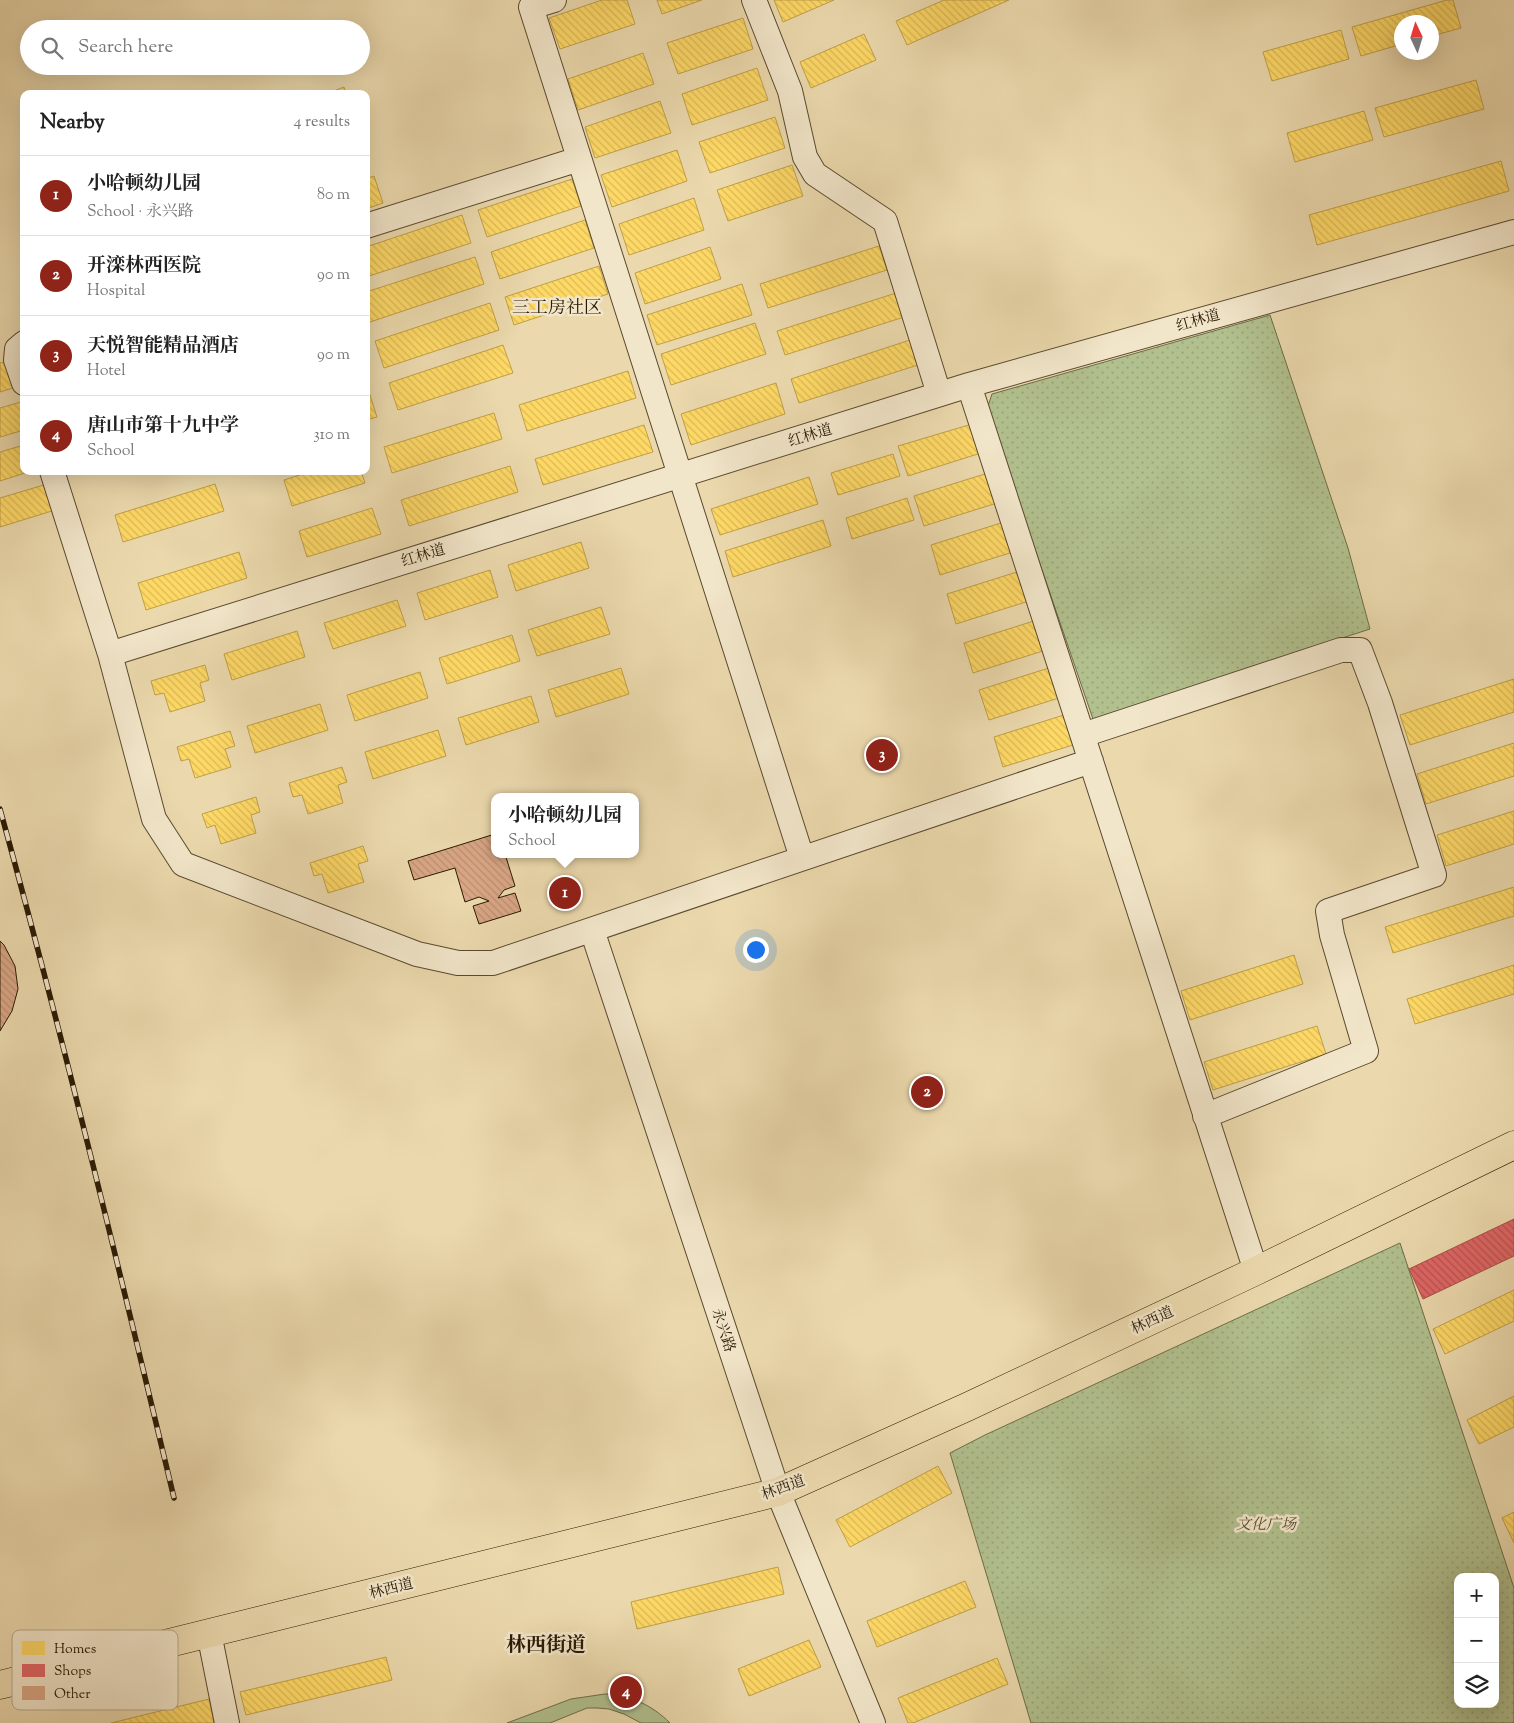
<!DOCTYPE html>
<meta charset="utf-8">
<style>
body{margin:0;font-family:"Sorts Mill Goudy","Noto Serif SC",serif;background:#f2f2f2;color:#222}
.controls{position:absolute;right:15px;bottom:15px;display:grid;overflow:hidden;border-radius:10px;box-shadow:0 5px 20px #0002}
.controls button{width:45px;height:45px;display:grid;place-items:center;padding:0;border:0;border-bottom:1px solid #e0e0e0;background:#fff;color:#222;font:25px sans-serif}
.compass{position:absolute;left:1394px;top:15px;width:45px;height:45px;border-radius:50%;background:#fff;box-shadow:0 5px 20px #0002;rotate:356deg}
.you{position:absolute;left:755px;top:949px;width:18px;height:18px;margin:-12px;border:4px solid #fff;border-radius:50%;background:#1a73e8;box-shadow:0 0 0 8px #1a73e833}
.badge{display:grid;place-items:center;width:32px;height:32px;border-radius:50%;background:#8f2418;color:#fff;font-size:16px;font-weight:700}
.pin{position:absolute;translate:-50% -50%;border:2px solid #fff;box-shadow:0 1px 5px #0006}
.popup{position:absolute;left:491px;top:793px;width:148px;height:65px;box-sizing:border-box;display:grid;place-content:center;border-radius:10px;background:#fff;filter:drop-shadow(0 1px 4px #0005);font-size:16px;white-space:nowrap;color:#767676}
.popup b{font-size:19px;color:#222}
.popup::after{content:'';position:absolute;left:50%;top:100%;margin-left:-10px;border:10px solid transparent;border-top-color:#fff}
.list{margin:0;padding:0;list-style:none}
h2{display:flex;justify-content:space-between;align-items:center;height:65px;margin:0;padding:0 20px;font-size:21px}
h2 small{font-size:16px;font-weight:400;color:#767676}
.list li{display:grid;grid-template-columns:32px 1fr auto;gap:15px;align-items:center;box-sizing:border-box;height:80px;padding:0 20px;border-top:1px solid #e0e0e0}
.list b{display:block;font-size:19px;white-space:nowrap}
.list p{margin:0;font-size:16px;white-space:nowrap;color:#767676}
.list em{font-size:16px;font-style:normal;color:#767676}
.icon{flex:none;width:28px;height:28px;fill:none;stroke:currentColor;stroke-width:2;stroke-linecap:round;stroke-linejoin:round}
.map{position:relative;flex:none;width:1514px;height:1723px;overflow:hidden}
.search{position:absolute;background:#fff;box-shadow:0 5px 20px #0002;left:20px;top:20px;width:350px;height:55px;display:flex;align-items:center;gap:12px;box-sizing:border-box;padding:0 18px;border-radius:28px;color:#767676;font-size:19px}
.panel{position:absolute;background:#fff;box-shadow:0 5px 20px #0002;left:20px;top:90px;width:350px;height:385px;border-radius:10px}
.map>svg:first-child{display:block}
</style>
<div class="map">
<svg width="1514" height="1723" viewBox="0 0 1514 1723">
<defs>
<pattern id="park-dots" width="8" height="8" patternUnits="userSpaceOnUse" patternTransform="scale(1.25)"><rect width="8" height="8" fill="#b1c08e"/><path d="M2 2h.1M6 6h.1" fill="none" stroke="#98a479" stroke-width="1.8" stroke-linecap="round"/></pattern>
<pattern id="homes-back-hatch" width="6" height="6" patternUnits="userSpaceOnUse" patternTransform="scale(1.25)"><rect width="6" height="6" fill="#ffd966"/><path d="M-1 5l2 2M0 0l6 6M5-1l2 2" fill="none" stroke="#dbba57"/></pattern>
<pattern id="shops-back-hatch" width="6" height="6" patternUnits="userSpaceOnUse" patternTransform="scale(1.25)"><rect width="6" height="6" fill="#e06666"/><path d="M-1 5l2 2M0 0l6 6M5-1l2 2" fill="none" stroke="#b65352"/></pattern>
<pattern id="building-back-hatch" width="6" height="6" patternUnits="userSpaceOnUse" patternTransform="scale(1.25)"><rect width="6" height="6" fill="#d9a685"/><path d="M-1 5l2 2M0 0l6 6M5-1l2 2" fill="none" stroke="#ba8e71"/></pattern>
</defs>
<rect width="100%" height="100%" fill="#ebd9ad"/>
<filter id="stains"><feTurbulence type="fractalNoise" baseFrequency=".004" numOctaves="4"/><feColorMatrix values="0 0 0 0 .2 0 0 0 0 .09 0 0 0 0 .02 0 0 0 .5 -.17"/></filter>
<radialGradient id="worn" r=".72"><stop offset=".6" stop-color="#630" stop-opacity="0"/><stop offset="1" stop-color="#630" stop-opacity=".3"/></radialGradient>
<path fill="#b1c08e" stroke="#6d6c48" d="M605 1694C630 1695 652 1705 670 1723H641L624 1714 609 1709 597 1708H587L550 1723H507L571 1699Z"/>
<path fill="url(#park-dots)" stroke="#6d6c48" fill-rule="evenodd" d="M1270 315 1348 548 1370 629 1093 719 987 409 992 394Z
M1400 1243 1514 1588V1723H1031L950 1453 985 1435ZM1458 1577H1495V1704H1458Z"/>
<path fill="url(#homes-back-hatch)" stroke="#bf9f48" d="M602 0H627L635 24 560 49 549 18Z
M657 0H702L662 14Z
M774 0H834L783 22Z
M944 0H1009L907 45 896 21Z
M1447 0H1453L1461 28 1432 36V22H1402V44L1361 56 1352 27Z
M743 18 753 49 678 74 667 43Z
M1341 30 1349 59 1272 81 1263 52Z
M864 34 876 60 811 88 800 62Z
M643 53 654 84 578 110 568 79Z
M757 68 768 100 692 125 682 94Z
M1476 80 1484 109 1384 137 1375 108Z
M344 87 346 94H326Z
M660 101 671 133 595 158 585 127Z
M1364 111 1373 140 1295 162 1287 133Z
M775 117 785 148 710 173 699 142Z
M677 150 687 181 612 207 601 175Z
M1501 161 1509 191 1317 245 1309 215Z
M792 165 803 196 728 221 717 190Z
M374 176 383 203 366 209V179Z
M572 179 581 206 487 237 478 210Z
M694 198 704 230 629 255 619 224Z
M462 215 471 243 366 277V247Z
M585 220 594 248 500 279 491 252Z
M879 246 887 270 768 308 760 284Z
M710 247 721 279 645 304 635 273Z
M475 257 484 284 370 322 366 311V292Z
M599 266 608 294 514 325 505 297Z
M742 284 752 315 657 345 647 315Z
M896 293 904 317 785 355 777 331Z
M490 303 499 330 384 368 375 341Z
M755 323 766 354 671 385 661 354Z
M910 340 918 365 799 403 791 379Z
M503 345 513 373 398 410 389 383Z
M8 361 16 387 0 392V363Z
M628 371 636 398 527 431 519 405Z
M776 383 785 414 691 445 681 414Z
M368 389 377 417 366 420V390Z
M21 402 24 410V430L0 437V408Z
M494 413 502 439 392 473 384 447Z
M972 424 981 453 908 476 898 446Z
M644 425 653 452 543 485 535 459Z
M24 445V471H31L0 481V452Z
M893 454 900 476 838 495 831 473Z
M510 466 518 492 409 526 401 500Z
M312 471H361L365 483 292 506 284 480Z
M988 473 997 503 924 526 914 496Z
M809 477 818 504 720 535 711 509Z
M47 484 55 510 0 527V498Z
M215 484 224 511 123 542 115 515Z
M907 498 914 520 852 539 846 518Z
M372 508 381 534 307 557 299 531Z
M823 520 831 546 733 577 725 551Z
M1004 522 1013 552 940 575 931 545Z
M581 542 589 568 516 591 508 565Z
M239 552 247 578 146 610 138 583Z
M490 570 498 597 425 620 417 593Z
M1020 571 1029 601 956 624 947 594Z
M397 600 406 626 333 649 324 623Z
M601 607 610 634 537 656 528 630Z
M1037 620 1046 650 973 673 964 643Z
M297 631 305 657 232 680 224 654Z
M512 635 520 661 447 684 439 658Z
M205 665 209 680 200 683 205 701 170 712 164 693 155 695 151 681Z
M1052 667 1062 697 989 720 979 690Z
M621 668 629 694 556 717 548 690Z
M420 672 428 698 355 721 347 695Z
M1514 679V712L1410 745 1400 715Z
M531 696 539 722 466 745 458 718Z
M320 704 328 730 255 753 247 726Z
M1067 714 1076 744 1003 767 994 737Z
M438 730 446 756 373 779 365 752Z
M230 731 235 746 225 749 231 767 195 778 189 759 181 761 177 747Z
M1514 743V776L1426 804 1417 774Z
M342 767 347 782 338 785 343 803 308 814 302 795 293 797 289 783Z
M256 797 260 812 251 815 256 833 221 844 215 825 207 828 202 814Z
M1514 811V844L1446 866 1437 835Z
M363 846 368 861 358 864 364 882 328 893 322 874 314 876 310 863Z
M1514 887V916L1393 953 1385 927Z
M1294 955 1303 984 1190 1020 1181 991Z
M1514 965V994L1415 1024 1407 999Z
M1317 1026 1326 1054 1213 1090 1204 1062Z
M1514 1290V1321L1445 1354 1433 1329Z
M1514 1396V1427L1479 1444 1467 1420Z
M938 1466 952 1493 850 1547 836 1520Z
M1514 1512V1543L1502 1518Z
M778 1567 784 1594 637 1629 631 1602Z
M965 1581 976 1607 877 1647 867 1621Z
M809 1640 821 1667 749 1696 738 1669Z
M386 1657 392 1680 246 1715 240 1692Z
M997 1658 1008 1684 913 1723H908L898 1698Z
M209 1699 214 1723H111Z"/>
<path fill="url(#shops-back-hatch)" stroke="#a94f48" d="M1514 1219V1256L1423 1299 1409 1269Z"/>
<path fill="url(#building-back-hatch)" stroke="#291903" d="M495 834V854H505L515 886 504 890 498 898 515 893 521 911 479 924 473 906 489 901 479 897 465 902 455 868 414 880 408 861Z
M0 941 4 945 15 966 18 989 12 1011 0 1031Z"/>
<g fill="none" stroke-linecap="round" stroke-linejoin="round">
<g stroke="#5a492e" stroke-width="26">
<path id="minor" d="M554 0 531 7 802 858
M754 0 790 91 805 157 815 174 885 221 939 394
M366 226 579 159
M24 343 17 349 16 360 24 383
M969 385 1256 1271
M52 471 110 654 154 819 183 864 417 954 458 963H493L1091 761
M110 654 969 385 1514 232
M1083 735 1341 650H1360L1380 703 1434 875 1328 911 1332 935 1366 1051 1205 1116
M592 930 778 1492 873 1723
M209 1633 227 1723"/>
</g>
<g stroke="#291903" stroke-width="29">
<path id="major" d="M0 1685 778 1492 967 1407 1256 1271 1514 1145"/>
</g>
<use href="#minor" stroke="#f2e6ca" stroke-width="24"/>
<use href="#major" stroke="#ebd9ad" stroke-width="28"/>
<g stroke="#291903" stroke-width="5.5">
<path id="rail" d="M0 809C63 1038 119 1268 174 1498"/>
</g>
<use href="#rail" stroke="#f2e6ca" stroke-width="4" stroke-dasharray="11" stroke-linecap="butt"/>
</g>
<g text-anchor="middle" stroke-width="5" stroke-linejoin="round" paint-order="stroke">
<g font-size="15" fill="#291903" stroke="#f2e6ca">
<text transform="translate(1198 320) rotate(-16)" y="5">红林道</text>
<text transform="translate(810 435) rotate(-17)" y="5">红林道</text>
<text transform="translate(423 555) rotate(-17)" y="5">红林道</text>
<text transform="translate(1152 1320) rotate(-25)" y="5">林西道</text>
<text transform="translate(724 1330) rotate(72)" y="5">永兴路</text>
<text transform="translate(783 1487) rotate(-20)" y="5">林西道</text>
<text transform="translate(391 1588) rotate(-14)" y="5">林西道</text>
</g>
<g font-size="15" font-style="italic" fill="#524b2d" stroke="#f2e6ca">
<text x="1266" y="1529">文化广场</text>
</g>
<g font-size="18" fill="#291903" stroke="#f2e6ca">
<text x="557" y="313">三工房社区</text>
</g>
<g font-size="20" font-weight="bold" fill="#291903" stroke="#f2e6ca">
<text x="546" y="1651">林西街道</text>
</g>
</g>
<rect x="12" y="1630" width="166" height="80" rx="8" fill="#f2e6ca" stroke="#b6a88e" stroke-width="1"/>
<rect x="22" y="1641" width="23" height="14" fill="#ffd966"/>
<rect x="22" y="1664" width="23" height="13" fill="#e06666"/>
<rect x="22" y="1686" width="23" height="14" fill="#d9a685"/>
<g font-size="14" fill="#291903">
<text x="54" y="1653">Homes</text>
<text x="54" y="1675">Shops</text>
<text x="54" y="1698">Other</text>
</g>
<rect width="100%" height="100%" filter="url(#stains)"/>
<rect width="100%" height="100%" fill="url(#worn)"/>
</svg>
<div class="controls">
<button>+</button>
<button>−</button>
<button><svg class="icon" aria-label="layers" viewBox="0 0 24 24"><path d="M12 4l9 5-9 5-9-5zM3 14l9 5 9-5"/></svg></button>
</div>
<svg class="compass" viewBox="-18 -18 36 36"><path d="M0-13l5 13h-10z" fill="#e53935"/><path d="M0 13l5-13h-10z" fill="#767676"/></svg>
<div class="you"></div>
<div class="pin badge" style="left:565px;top:893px">1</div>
<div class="popup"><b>小哈顿幼儿园</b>School</div>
<div class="pin badge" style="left:927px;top:1092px">2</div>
<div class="pin badge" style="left:882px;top:755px">3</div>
<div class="pin badge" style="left:626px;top:1692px">4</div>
<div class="search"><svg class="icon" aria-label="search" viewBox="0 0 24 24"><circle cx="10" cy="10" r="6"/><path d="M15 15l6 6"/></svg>Search here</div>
<section class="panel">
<h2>Nearby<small>4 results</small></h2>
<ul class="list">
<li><span class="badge">1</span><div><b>小哈顿幼儿园</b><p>School · 永兴路</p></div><em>80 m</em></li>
<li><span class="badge">2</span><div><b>开滦林西医院</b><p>Hospital</p></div><em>90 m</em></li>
<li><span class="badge">3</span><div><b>天悦智能精品酒店</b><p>Hotel</p></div><em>90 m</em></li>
<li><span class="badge">4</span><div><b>唐山市第十九中学</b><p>School</p></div><em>310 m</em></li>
</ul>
</section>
</div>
